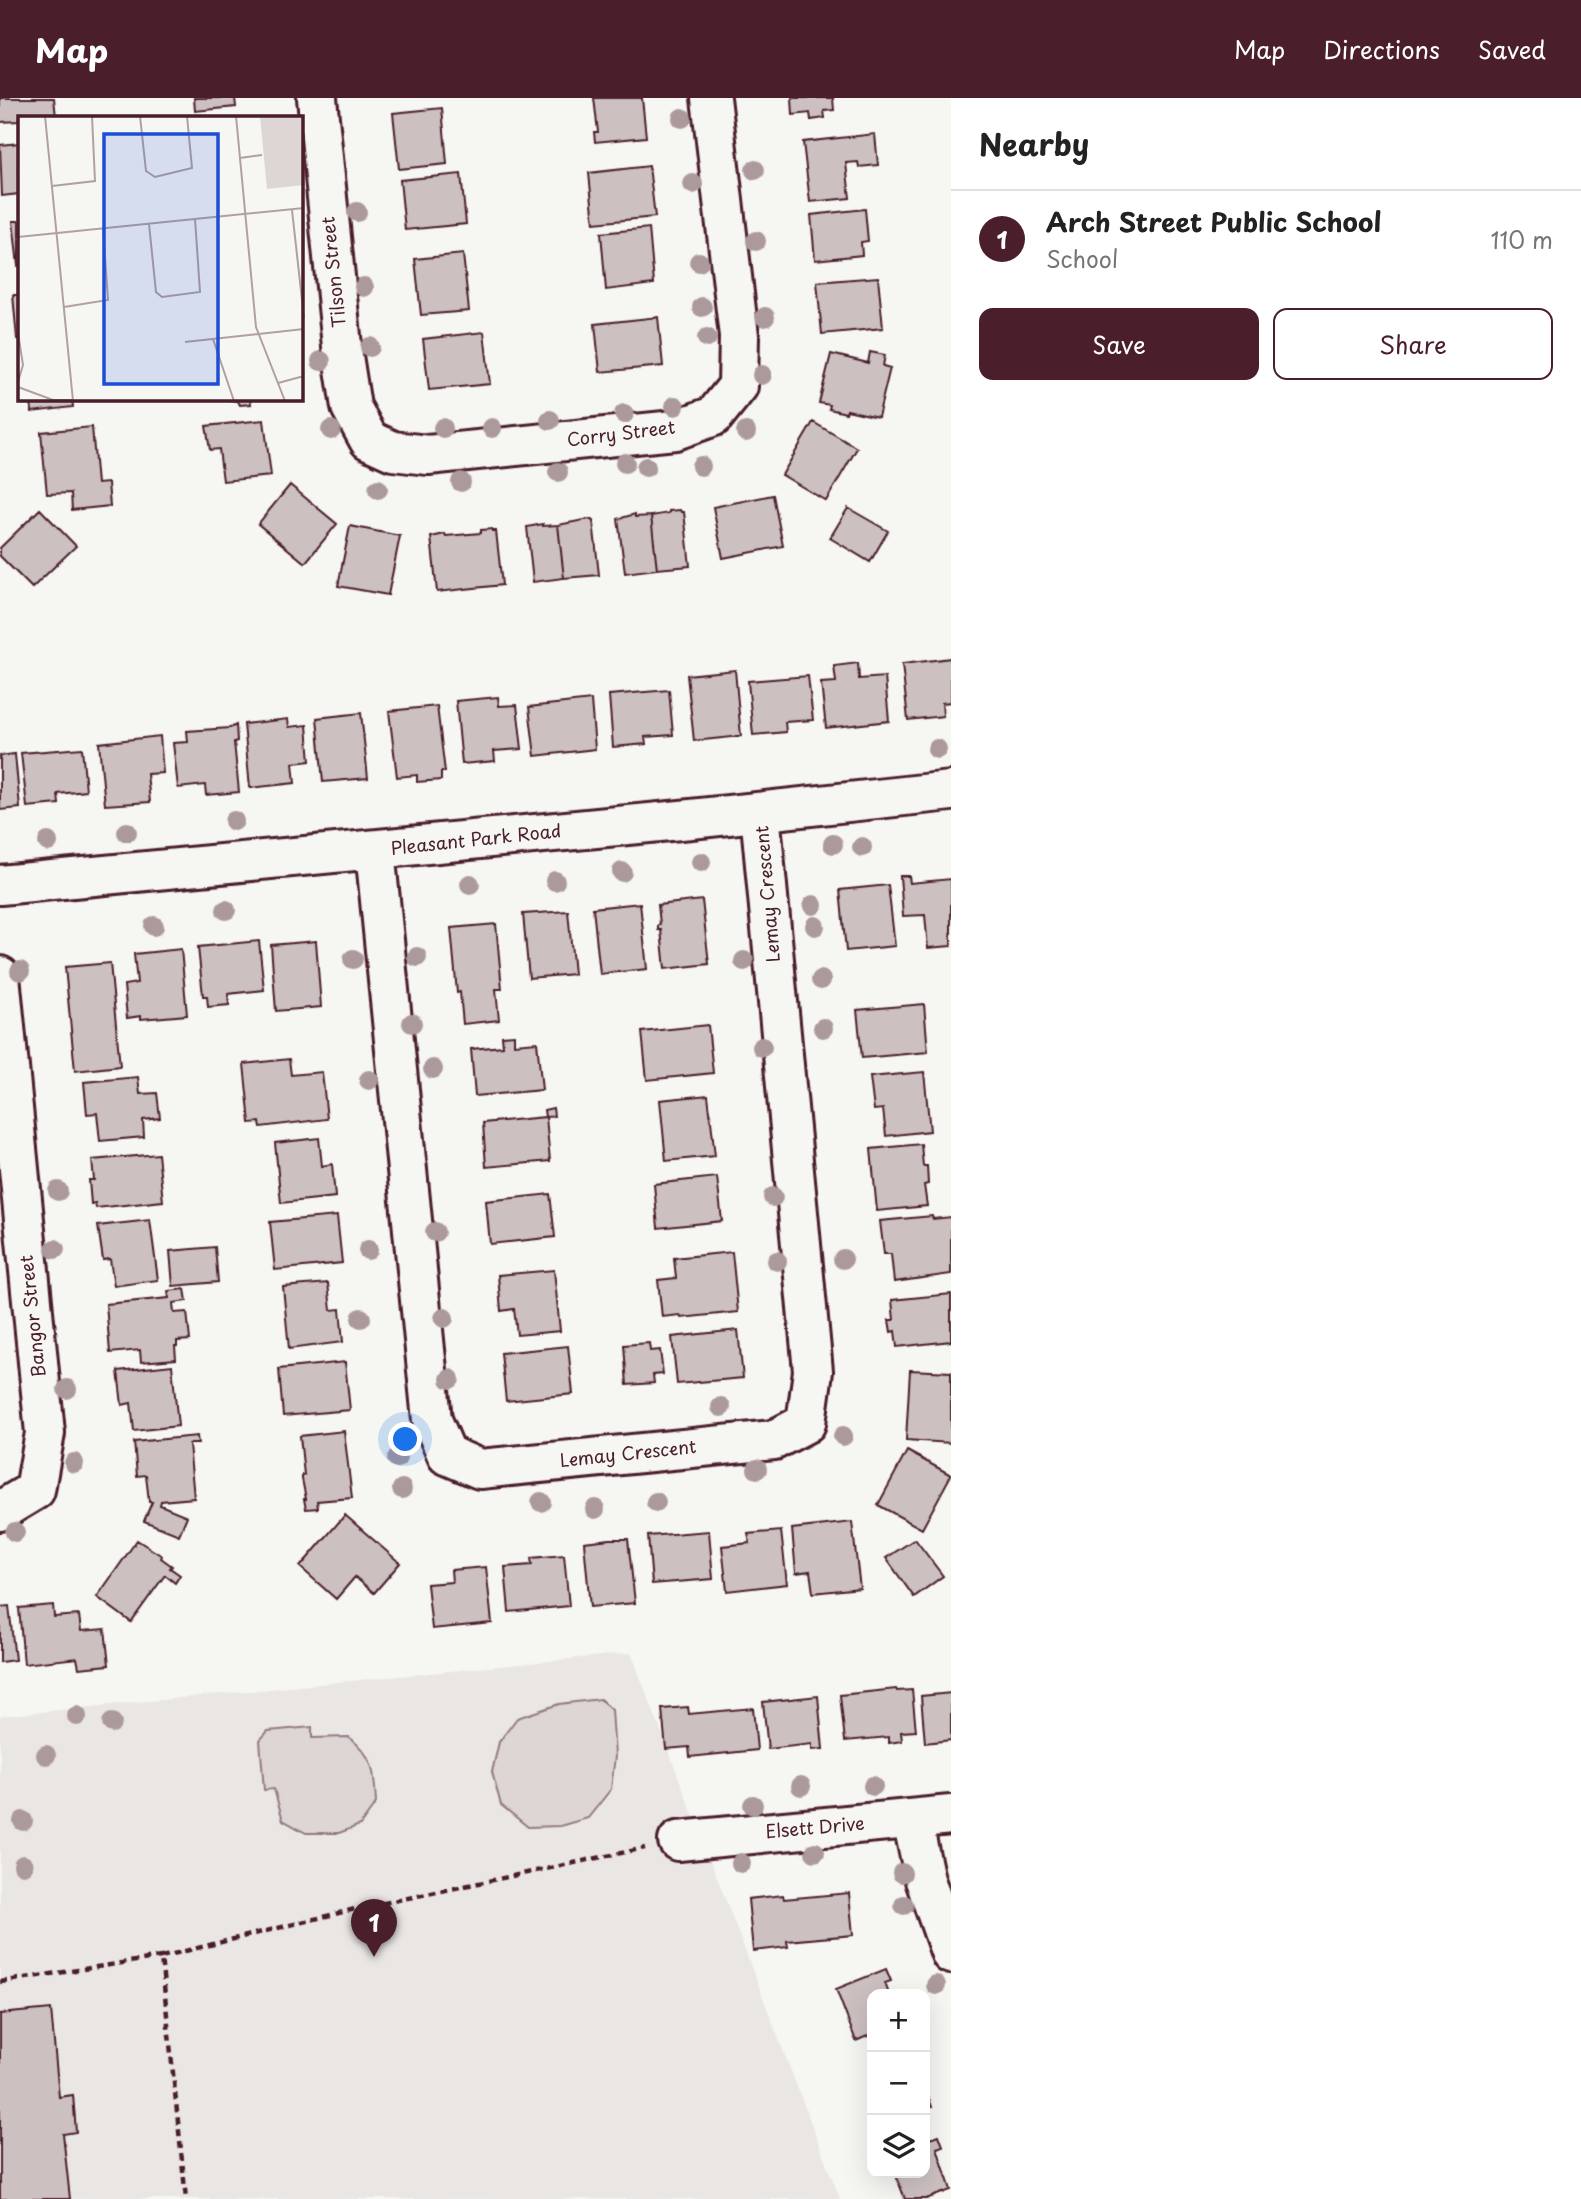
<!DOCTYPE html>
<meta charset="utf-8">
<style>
body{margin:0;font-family:"Playpen Sans",sans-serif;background:#f6f6f6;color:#222}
.controls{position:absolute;right:21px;bottom:21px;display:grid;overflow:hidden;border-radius:14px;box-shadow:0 7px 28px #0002}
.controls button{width:63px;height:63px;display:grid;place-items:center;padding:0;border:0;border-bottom:2px solid #e0e0e0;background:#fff;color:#222;font:35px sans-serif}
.you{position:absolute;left:406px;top:1342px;width:24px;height:24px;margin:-18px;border:5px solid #fff;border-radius:50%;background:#1a73e8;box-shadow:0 0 0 10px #1a73e833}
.badge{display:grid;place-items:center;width:46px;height:46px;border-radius:50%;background:#4a1f2b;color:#fff;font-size:23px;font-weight:700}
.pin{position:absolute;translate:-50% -58px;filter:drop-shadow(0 2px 4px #0008)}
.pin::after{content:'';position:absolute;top:37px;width:24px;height:21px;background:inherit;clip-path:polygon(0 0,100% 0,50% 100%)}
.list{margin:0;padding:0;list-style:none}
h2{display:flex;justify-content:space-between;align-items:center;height:91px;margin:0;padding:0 28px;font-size:30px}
h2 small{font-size:23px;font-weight:400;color:#767676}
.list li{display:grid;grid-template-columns:46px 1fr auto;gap:21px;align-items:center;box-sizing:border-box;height:98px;padding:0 28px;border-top:2px solid #e0e0e0}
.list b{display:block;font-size:26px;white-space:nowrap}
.list p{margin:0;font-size:23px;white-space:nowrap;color:#767676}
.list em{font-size:23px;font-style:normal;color:#767676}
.actions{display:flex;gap:14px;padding:21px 28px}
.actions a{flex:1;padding:16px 0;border:2px solid #4a1f2b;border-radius:14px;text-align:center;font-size:24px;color:#4a1f2b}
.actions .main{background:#4a1f2b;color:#fff}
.icon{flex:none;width:38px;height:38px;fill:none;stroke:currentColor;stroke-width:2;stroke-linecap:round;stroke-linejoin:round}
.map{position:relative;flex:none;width:951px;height:2101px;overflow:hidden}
header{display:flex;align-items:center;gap:42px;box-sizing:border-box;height:98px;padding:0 35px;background:#4a1f2b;color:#fff}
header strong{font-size:33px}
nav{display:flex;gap:38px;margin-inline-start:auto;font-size:24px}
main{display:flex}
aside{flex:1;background:#fff}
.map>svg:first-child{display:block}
</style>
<header>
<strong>Map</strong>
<nav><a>Map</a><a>Directions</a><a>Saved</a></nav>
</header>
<main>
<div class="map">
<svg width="951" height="2101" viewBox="0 0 951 2101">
<rect width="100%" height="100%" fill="#f6f6f2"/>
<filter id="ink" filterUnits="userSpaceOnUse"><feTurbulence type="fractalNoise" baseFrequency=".0143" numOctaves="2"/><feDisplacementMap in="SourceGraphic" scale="14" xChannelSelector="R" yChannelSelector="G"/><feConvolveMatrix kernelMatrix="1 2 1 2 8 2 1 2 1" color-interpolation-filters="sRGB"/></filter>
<g filter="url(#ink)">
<path fill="#e9e6e3" d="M631 1555 840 2101H0V1618Z"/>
<path fill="#ddd6d5" stroke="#947a80" stroke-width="2" d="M600 1601 612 1612 615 1658 611 1691 588 1720 560 1728 528 1729 501 1707 492 1674 499 1644 517 1620 559 1606Z
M312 1629V1640L349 1639C375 1660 374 1673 376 1705L360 1727 339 1735H306L283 1722 274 1691 264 1692 260 1642 268 1633Z"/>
<path fill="#ccc1c0" stroke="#4a1f2b" stroke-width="2" d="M0 0H54L56 19H19V23L0 24Z
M194 0H235L236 9 195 13Z
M594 0H642L646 39 595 44 594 34H598Z
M792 0H833L834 12 824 13 825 20 811 22 810 15 793 17Z
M442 10 447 66 399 71 393 15Z
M875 36 878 67 859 69 858 64 846 65 850 100 810 104 803 44Z
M19 45V96L2 98 0 47Z
M649 68 655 119 594 125 589 75Z
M461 76 466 126 405 132 400 82Z
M865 111 868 143 861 144 862 157 815 162 811 117Z
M13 123H19V168H18Z
M649 130 654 186 606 192 601 135Z
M463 156 469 213 421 217 415 161Z
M878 179 883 230 822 236 817 184Z
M13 197H19V241H17Z
M658 219 663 268 600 274 595 226Z
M484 234 490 286 429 292 423 241Z
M870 254 885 257 883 268 890 270 878 319 847 312 846 315 829 311 830 307 819 305 831 256 868 265Z
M31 301H72L73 309 32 314Z
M224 301H250L251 306 240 307 238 303Z
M264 322 271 378 223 383 219 351 210 352 206 328Z
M813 324 857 350 826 403 782 377Z
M92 329 97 386 108 385 110 408 72 412 71 395 47 396 41 334Z
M290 387 337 426 305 465 258 426Z
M773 397 783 448 723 460 713 409Z
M848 410 888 433 870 464 830 440Z
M40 411 76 448 32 490 0 458V450Z
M680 412 681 414H684L690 468 657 471 651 418 669 415V413Z
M635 416V419L651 418 657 471 625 475 618 421Z
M589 421 593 423 599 477 564 480 558 427Z
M543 426V428L558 427 564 480 533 484 527 429Z
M350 428 400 438 388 497 338 488Z
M492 431V433H496L502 487 437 494 431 439 445 436 446 438 481 435V432Z
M951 560V604L942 605 943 618 908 622 902 566Z
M858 565 859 581 885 579 889 623 826 630 821 585 836 584 834 568Z
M735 572 741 638 694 643 687 577Z
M808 578 813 622 785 624 786 634 753 637 748 583Z
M669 592 673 637 645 639 646 646 613 649 609 597Z
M498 599 499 608 517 607 522 651 494 653 495 663 462 666 456 603Z
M591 602 595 651 535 658 529 609Z
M437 608 445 674H441V682L417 684V677L397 679 389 613Z
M361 615 368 680 323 684 317 620Z
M288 621 289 629 307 627 310 663 293 665 295 685 250 690 244 626Z
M236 627 237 643 234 644 239 694 206 697 205 687 178 690 173 645 188 644 187 633 230 630Z
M160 638 163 675 147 676 150 704 105 707 99 645Z
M82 650 86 693 58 696 59 706 27 709 21 655Z
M15 656 20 710 0 712V658Z
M900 778H909L910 785 951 781V848L928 850 925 817 903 818Z
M888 787 895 848 846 853 840 792Z
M702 802 709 866 665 871 661 832H658V827L660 826 658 807Z
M640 805 647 871 600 876 593 810Z
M568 813 574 876 529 880 523 816Z
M496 826 502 891H496L499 922 463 926 460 894 457 895 451 830Z
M259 843 264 892 228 896 229 907 208 909 207 898H203L198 849Z
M316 843 321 909 276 913 271 847Z
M181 851 187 917 141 921V918L127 920 124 887 137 885 134 856Z
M110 865 120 968 75 973 65 869Z
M924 906 928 954 862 960 857 912Z
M708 927 713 975 647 982 642 934Z
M514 937V946L537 944 542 992 475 998 471 951 503 948 502 938Z
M289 961 291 977 322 974 327 1021 261 1029 260 1024 250 1025 244 966Z
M924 974 930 1033 886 1038 883 1011 874 1012 870 979Z
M138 979 140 996 157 995 160 1020 143 1022 144 1039 100 1043 97 1015 87 1016 84 984Z
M708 997 715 1058 666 1063 660 1002Z
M553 1010 554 1018 546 1019 550 1063 486 1069 483 1025 545 1019 544 1012Z
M319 1040 322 1068 332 1066 335 1099 281 1105 275 1045Z
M921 1046 923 1068H927L928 1086 924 1087 927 1108 877 1113 871 1051Z
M158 1056 163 1103 96 1110 95 1105 91 1106 89 1082H94L92 1062Z
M717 1079 722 1123 658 1130 654 1086Z
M550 1096 555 1139 490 1146 486 1103Z
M337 1118 342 1165 275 1172 270 1124Z
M932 1118 933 1121 951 1119V1176L894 1184 891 1156H884L880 1123Z
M150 1122 158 1182 114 1188 110 1161 103 1162 98 1128Z
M215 1149 218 1184 173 1188 170 1153Z
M732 1154 738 1214 681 1220 680 1217 662 1219 658 1182 676 1180 674 1160Z
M554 1172 560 1233 517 1237 514 1211 501 1213 498 1177Z
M328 1185 331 1212 340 1211 343 1244 289 1251 283 1189Z
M185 1191 187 1203 173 1205 174 1215 187 1214 190 1242 177 1243V1248H175L176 1261 141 1264 140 1252 110 1255 106 1206 169 1200 168 1193Z
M951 1196V1243L897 1249 895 1233 891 1234 889 1222H894L892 1202Z
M738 1232 743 1280 677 1286 672 1239Z
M649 1245 650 1253 660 1252 663 1276 653 1277 654 1285 627 1287 624 1247Z
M568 1248 573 1296 506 1303 501 1255Z
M345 1264 350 1312 283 1318 279 1271Z
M172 1267 178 1328 134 1333 131 1305 122 1307 118 1273Z
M910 1272 951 1274V1345L906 1342Z
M344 1333 352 1400 317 1403 318 1410 306 1411 304 1401H306L302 1381V1377H304L300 1338Z
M197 1338 198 1346H189L194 1400 161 1403 160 1407 187 1418 179 1437 144 1423 152 1404H149L146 1377 137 1378 134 1344Z
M907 1353 951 1377 922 1431 878 1407Z
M345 1417 400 1465 374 1495 355 1479 336 1501 300 1469Z
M852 1424 860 1490 813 1495 810 1473 796 1475 792 1431Z
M709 1433 713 1481 652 1486 648 1438Z
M781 1433 787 1486 727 1493 722 1448 750 1445 748 1436Z
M610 1441H628L635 1505 590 1509 584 1444Z
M915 1441 943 1478 914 1499 886 1460Z
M137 1442 162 1458 161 1460 172 1468 170 1470 180 1477 175 1485 165 1477 131 1524 97 1499Z
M564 1457 569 1508 509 1514 505 1469 532 1467 531 1460Z
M486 1469 492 1525 432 1531 427 1486 452 1484 451 1472Z
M53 1507 54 1519 79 1517 81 1533 105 1531 109 1567 79 1570 77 1560 24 1566 19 1510Z
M9 1508 15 1562 0 1564V1509Z
M896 1591 897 1593 912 1592 916 1633 901 1634 902 1643 889 1645V1639L845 1643 840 1597Z
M951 1595V1642L925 1645 921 1598Z
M818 1598 823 1651 812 1652V1646L768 1651 763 1604Z
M688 1609 689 1616 753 1610 757 1652 690 1659 689 1649 666 1651 662 1611Z
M849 1795 853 1837 787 1843 788 1849 753 1853 748 1801 783 1797 784 1801Z
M886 1871 891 1883 885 1885 889 1896H872V1936L856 1943 836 1891Z
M51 1911 59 1999 73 1997 76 2034 63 2036 70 2101H0V1916Z
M925 1990 932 2009 925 2012Z
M939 2037 943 2048 937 2050 951 2092 926 2101H905L895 2075H925V2042Z"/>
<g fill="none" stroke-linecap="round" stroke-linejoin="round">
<g stroke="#4a1f2b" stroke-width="44">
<path id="minor" d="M317 0 343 258 351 309 369 342 393 353 428 357 675 332 714 318 738 288 739 238 711 0
M375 752 432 1322 447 1357 480 1371 774 1342 806 1325 813 1273 760 714
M0 787 691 721 951 693
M0 878 45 1335 35 1392 0 1413
M912 1721 925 1782 951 1856
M678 1743 951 1717"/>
</g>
<path stroke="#4a1f2b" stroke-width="4.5" stroke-dasharray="7 5" stroke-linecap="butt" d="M161 1859 351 1812 645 1750
M0 1884 161 1859 186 2101"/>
<use href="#minor" stroke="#f6f6f2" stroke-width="38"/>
</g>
<g fill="#ac999c">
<circle cx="682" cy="20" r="10"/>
<circle cx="755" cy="72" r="10"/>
<circle cx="693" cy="86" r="10"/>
<circle cx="357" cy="114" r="10"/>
<circle cx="756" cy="143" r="10"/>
<circle cx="699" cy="164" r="10"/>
<circle cx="364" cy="189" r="10"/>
<circle cx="702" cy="209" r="10"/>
<circle cx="765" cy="219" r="10"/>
<circle cx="707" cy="240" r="10"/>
<circle cx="370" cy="249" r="10"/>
<circle cx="321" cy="263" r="10"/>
<circle cx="762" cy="277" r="10"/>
<circle cx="675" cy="308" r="10"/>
<circle cx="624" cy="316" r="10"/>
<circle cx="550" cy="322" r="10"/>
<circle cx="443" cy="330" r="10"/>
<circle cx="492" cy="330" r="10"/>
<circle cx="331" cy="332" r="10"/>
<circle cx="746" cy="334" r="10"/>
<circle cx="625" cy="365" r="10"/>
<circle cx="701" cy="368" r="10"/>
<circle cx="646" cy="369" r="10"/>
<circle cx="558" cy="374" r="10"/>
<circle cx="461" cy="384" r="10"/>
<circle cx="378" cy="391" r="10"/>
<circle cx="937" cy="651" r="10"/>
<circle cx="234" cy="723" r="10"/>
<circle cx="127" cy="734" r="10"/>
<circle cx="48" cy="744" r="10"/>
<circle cx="833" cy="746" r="10"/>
<circle cx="862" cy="749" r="10"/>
<circle cx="701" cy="764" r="10"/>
<circle cx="622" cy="774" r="10"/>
<circle cx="555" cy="783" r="10"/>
<circle cx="470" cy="786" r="10"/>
<circle cx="813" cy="807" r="10"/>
<circle cx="226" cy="812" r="10"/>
<circle cx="154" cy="828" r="10"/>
<circle cx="815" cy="828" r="10"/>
<circle cx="417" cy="859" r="10"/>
<circle cx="353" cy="861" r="10"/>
<circle cx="744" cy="863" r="10"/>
<circle cx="20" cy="873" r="10"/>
<circle cx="821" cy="882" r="10"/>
<circle cx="412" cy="925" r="10"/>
<circle cx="823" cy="930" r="10"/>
<circle cx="762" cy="949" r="10"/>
<circle cx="433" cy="971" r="10"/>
<circle cx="369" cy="982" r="10"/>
<circle cx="58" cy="1093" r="10"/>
<circle cx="773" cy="1099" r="10"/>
<circle cx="435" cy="1134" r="10"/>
<circle cx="55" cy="1151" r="10"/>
<circle cx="368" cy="1152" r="10"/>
<circle cx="843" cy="1161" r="10"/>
<circle cx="777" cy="1163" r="10"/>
<circle cx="361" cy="1220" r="10"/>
<circle cx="444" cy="1220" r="10"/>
<circle cx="450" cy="1281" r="10"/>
<circle cx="67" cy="1291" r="10"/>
<circle cx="721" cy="1309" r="10"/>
<circle cx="843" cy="1338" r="10"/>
<circle cx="397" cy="1360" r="10"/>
<circle cx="74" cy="1365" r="10"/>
<circle cx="757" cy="1371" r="10"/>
<circle cx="402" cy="1391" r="10"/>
<circle cx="541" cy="1404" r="10"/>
<circle cx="656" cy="1404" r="10"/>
<circle cx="595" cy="1411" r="10"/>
<circle cx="15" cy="1434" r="10"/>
<circle cx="77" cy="1618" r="10"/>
<circle cx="112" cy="1625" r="10"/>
<circle cx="46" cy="1657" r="10"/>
<circle cx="801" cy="1688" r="10"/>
<circle cx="873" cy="1688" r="10"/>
<circle cx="753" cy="1707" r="10"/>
<circle cx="23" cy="1723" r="10"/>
<circle cx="815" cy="1754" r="10"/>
<circle cx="741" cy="1765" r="10"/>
<circle cx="23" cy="1767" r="10"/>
<circle cx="902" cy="1775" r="10"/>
<circle cx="904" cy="1807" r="10"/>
<circle cx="936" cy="1887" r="10"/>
</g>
</g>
<g text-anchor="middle" stroke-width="6" stroke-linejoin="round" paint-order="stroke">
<g font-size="18" fill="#4a1f2b" stroke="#f6f6f2">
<text transform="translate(334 174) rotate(-96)" y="6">Tilson Street</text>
<text transform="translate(621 336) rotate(-7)" y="6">Corry Street</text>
<text transform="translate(476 742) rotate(-6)" y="6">Pleasant Park Road</text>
<text transform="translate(768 796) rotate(-95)" y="6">Lemay Crescent</text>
<text transform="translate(33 1218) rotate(-96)" y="6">Bangor Street</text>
<text transform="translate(628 1356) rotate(-6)" y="6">Lemay Crescent</text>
<text transform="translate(815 1730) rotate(-5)" y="6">Elsett Drive</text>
</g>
</g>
<g transform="translate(18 18)">
<rect width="285" height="285" fill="#f6f6f2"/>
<path d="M242 0H285V69L249 73Z" fill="#ddd6d5"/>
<path fill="none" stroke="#b1a0a2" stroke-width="2" d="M27 0 55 285M122 0 128 55 137 61 174 52 169 0M218 0 238 211 267 285M222 42 244 39M34 70 77 65 74 0M274 94 286 202M131 108 138 176 144 181 182 176 177 103M0 121 286 92M46 191 90 184 85 112M0 217 5 249 0 266M195 223 216 285M167 226 286 213M260 267 286 260M0 271 35 284H55"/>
<path fill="#1d4ed8" fill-opacity="0.15" stroke="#1d4ed8" stroke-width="3.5" d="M86 18H200V268H86Z"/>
<rect width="285" height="285" fill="none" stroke="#4a1f2b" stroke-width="3.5"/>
</g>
</svg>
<div class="controls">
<button>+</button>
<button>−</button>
<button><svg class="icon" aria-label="layers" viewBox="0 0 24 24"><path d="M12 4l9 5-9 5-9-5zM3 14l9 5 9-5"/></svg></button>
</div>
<div class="you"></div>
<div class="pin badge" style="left:374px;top:1859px">1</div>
</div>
<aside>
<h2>Nearby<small></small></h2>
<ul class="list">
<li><span class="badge">1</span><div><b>Arch Street Public School</b><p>School</p></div><em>110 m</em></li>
</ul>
<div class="actions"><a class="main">Save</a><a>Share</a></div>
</aside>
</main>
